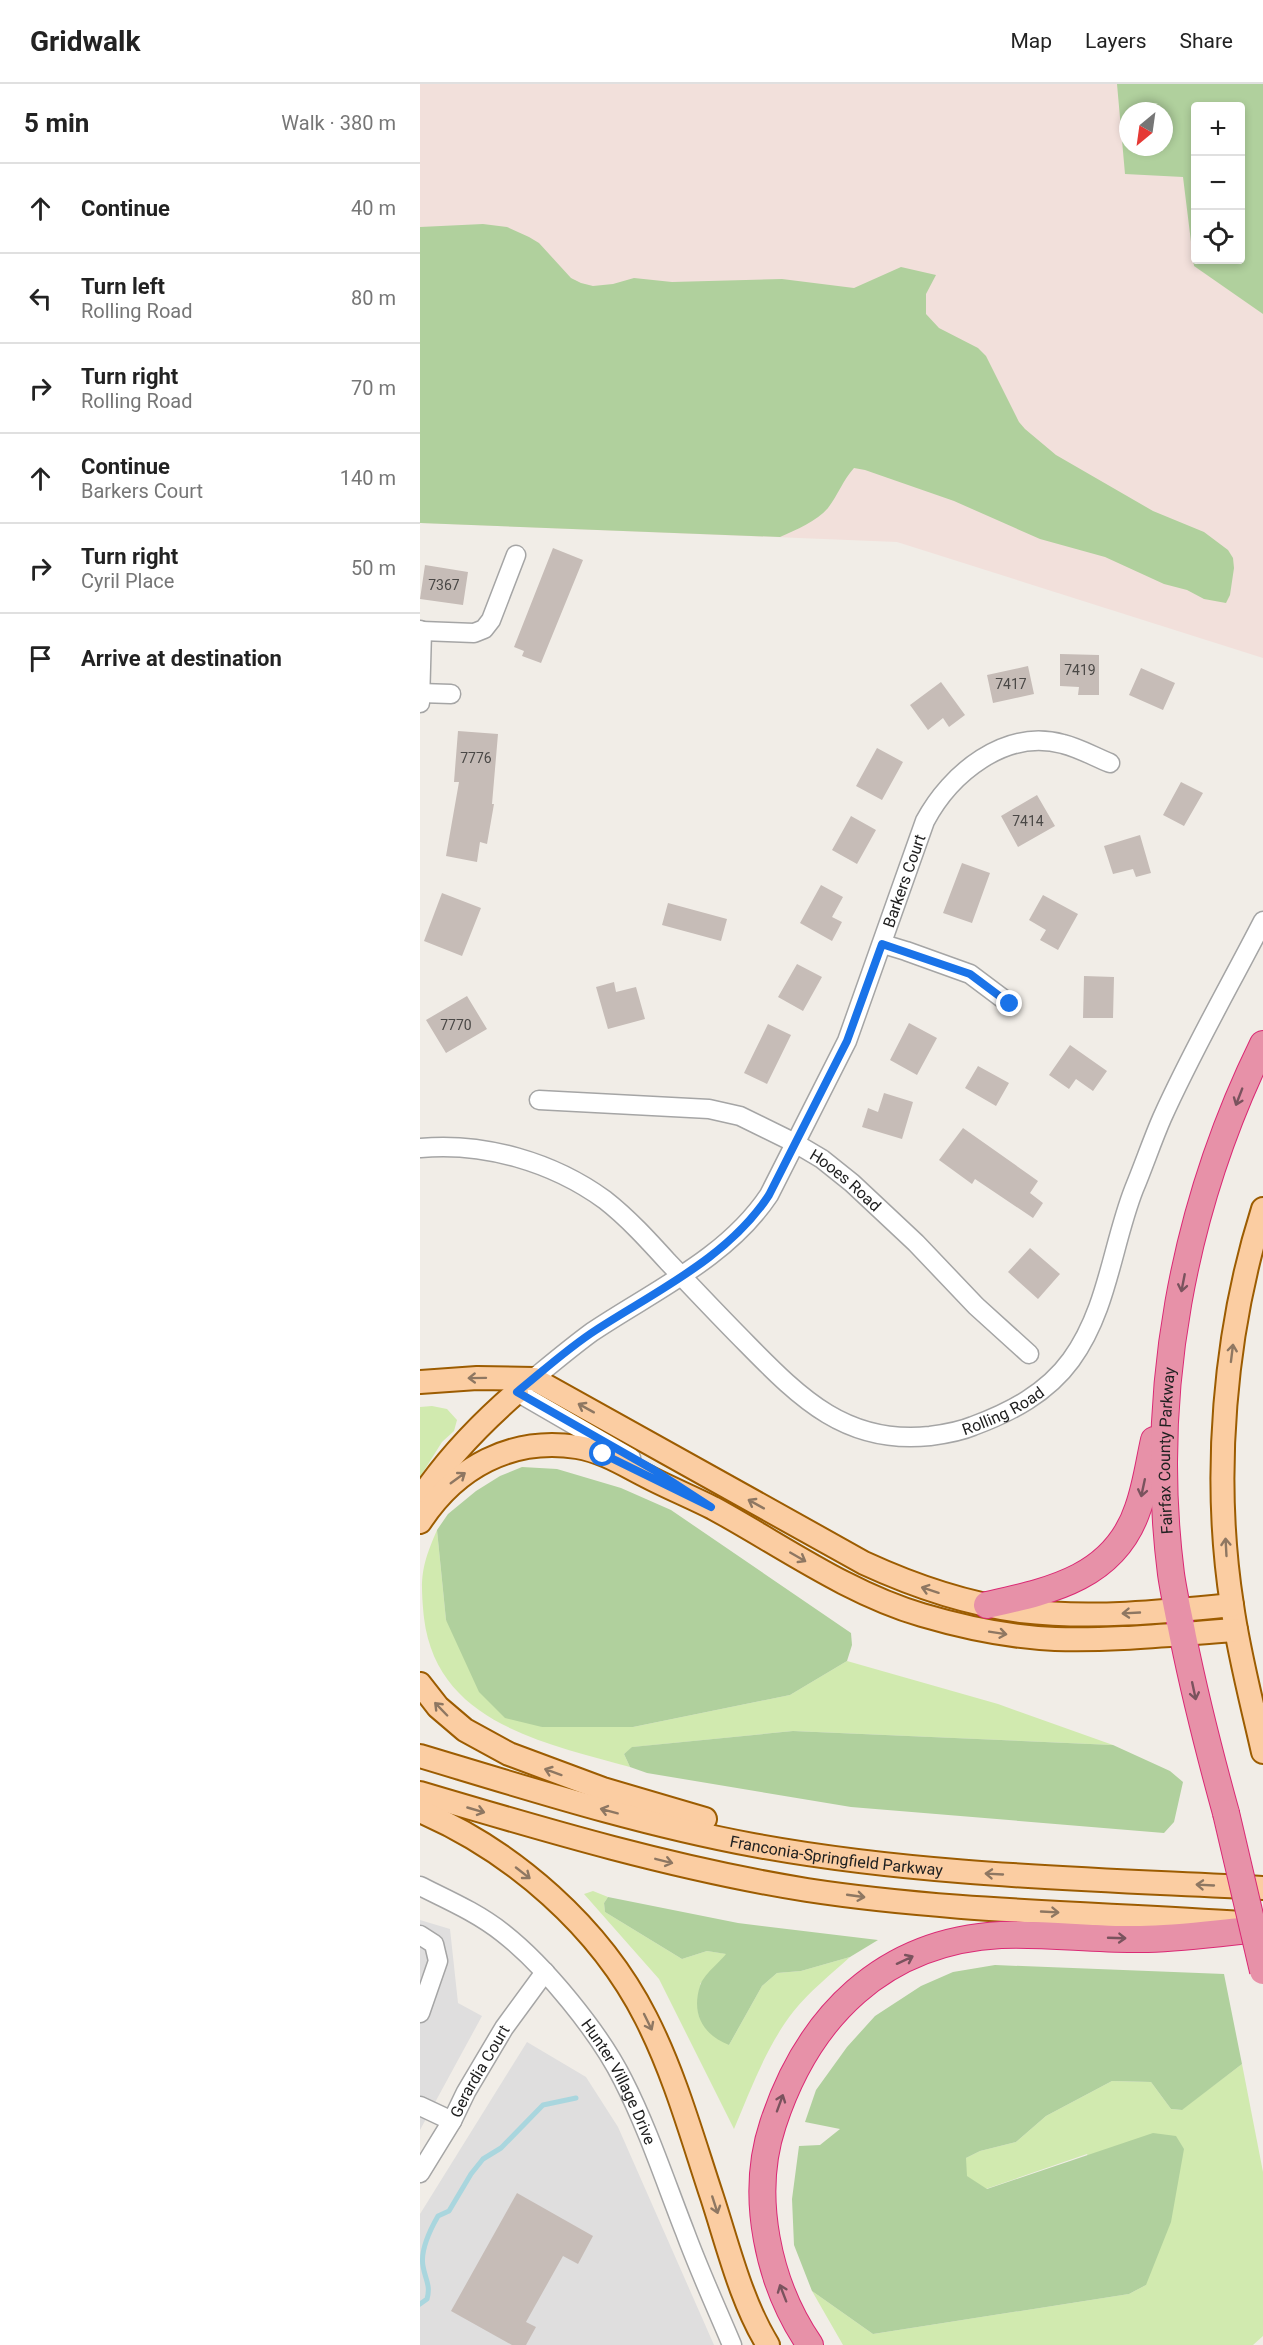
<!DOCTYPE html>
<meta charset="utf-8">
<style>
body{margin:0;font-family:Roboto,sans-serif;background:#f2f2f2;color:#222}
.controls{position:absolute;right:18px;top:18px;display:grid;overflow:hidden;border-radius:6px;box-shadow:0 3px 9px #0003}
.controls button{width:54px;height:54px;display:grid;place-items:center;padding:0;border:0;border-bottom:2px solid #e0e0e0;background:#fff;color:#222;font:30px sans-serif}
.compass{position:absolute;left:699px;top:18px;width:54px;height:54px;border-radius:50%;background:#fff;box-shadow:0 3px 9px #0003;rotate:209deg}
.stop{position:absolute;width:18px;height:18px;margin:-14px;border:4px solid #1a73e8;border-radius:50%;background:#fff}
.stop.end{background:#1a73e8;border-color:#fff;box-shadow:0 2px 6px #0008}
.list{margin:0;padding:0;list-style:none}
h2{display:flex;justify-content:space-between;align-items:center;height:78px;margin:0;padding:0 24px;font-size:26px}
h2 small{font-size:20px;font-weight:400;color:#767676}
.list li{display:grid;grid-template-columns:39px 1fr auto;gap:18px;align-items:center;box-sizing:border-box;height:90px;padding:0 24px;border-top:2px solid #e0e0e0}
.list b{display:block;font-size:22px;white-space:nowrap}
.list p{margin:0;font-size:20px;white-space:nowrap;color:#767676}
.list em{font-size:20px;font-style:normal;color:#767676}
.icon{flex:none;width:33px;height:33px;fill:none;stroke:currentColor;stroke-width:2;stroke-linecap:round;stroke-linejoin:round}
.map{position:relative;flex:none;width:843px;height:2261px;overflow:hidden}
header{display:flex;align-items:center;gap:36px;box-sizing:border-box;height:84px;padding:0 30px;background:#fff;border-bottom:2px solid #e0e0e0}
header strong{font-size:28px}
nav{display:flex;gap:33px;margin-inline-start:auto;font-size:21px}
main{display:flex}
aside{flex:1;background:#fff}
.map>svg:first-child{display:block}
</style>
<header>
<strong>Gridwalk</strong>
<nav><a>Map</a><a>Layers</a><a>Share</a></nav>
</header>
<main>
<aside>
<h2>5 min<small>Walk · 380 m</small></h2>
<ul class="list">
<li><svg class="icon" aria-label="ahead" viewBox="0 0 24 24"><path d="M12 20V5M6 11l6-6 6 6"/></svg><div><b>Continue</b></div><em>40 m</em></li>
<li><svg class="icon" aria-label="left" viewBox="0 0 24 24"><path d="M17 20v-9H6M10 6l-5 5 5 5"/></svg><div><b>Turn left</b><p>Rolling Road</p></div><em>80 m</em></li>
<li><svg class="icon" aria-label="right" viewBox="0 0 24 24"><path d="M7 20v-9h11M14 6l5 5-5 5"/></svg><div><b>Turn right</b><p>Rolling Road</p></div><em>70 m</em></li>
<li><svg class="icon" aria-label="ahead" viewBox="0 0 24 24"><path d="M12 20V5M6 11l6-6 6 6"/></svg><div><b>Continue</b><p>Barkers Court</p></div><em>140 m</em></li>
<li><svg class="icon" aria-label="right" viewBox="0 0 24 24"><path d="M7 20v-9h11M14 6l5 5-5 5"/></svg><div><b>Turn right</b><p>Cyril Place</p></div><em>50 m</em></li>
<li><svg class="icon" aria-label="arrive" viewBox="0 0 24 24"><path d="M6 21V4h12l-3 4 3 4H6"/></svg><div><b>Arrive at destination</b></div></li>
</ul>
</aside>
<div class="map">
<svg width="843" height="2261" viewBox="0 0 843 2261">
<rect width="100%" height="100%" fill="#f1ede7"/>
<path fill="#dfdede" d="M0 1836 30 1845 38 1919 62 1932 0 2046Z
M107 1958 166 1993 198 2043 294 2261H0V2130Z"/>
<path fill="#f2e0db" fill-rule="evenodd" d="M0 0H843V574L477 458 0 439ZM776 22H820V176H776ZM708 27H744V63H708Z"/>
<path fill="#d1eaaf" d="M12 1322 27 1325 37 1336 34 1347 22 1358 0 1393V1323Z
M17 1446 26 1536 122 1643H213L370 1611 427 1577 578 1620 693 1661 373 1647 213 1663 204 1670 210 1683C126 1659 17 1640 4 1534 0 1494 1 1483 17 1446Z
M173 1807 188 1813 184 1819 185 1828 262 1875 287 1867 307 1870 280 1900 309 1961 342 1902 357 1889 381 1887 430 1873C410 1891 390 1907 373 1928 346 1963 331 2005 314 2045L239 1895 164 1810Z
M822 1980 843 2088V2252L833 2261H423L392 2207 453 2250 709 2210 726 2201 667 2070 566 2105 546 2092V2074L560 2067 596 2058 626 2032 692 1997 731 1998 751 2025 761 2026Z"/>
<path fill="#b0d09d" fill-rule="evenodd" d="M697 0H843V230L774 182 763 93 705 90ZM820 22V176H776V22ZM708 27H744V63H708Z
M63 140 87 143 109 153 119 159 151 194 161 199 173 202 193 200 214 194 252 198 362 195 434 204 481 183 516 191 506 210V230L519 244 558 264 566 272 599 338 605 345 636 371 733 427 784 448 808 466 813 474 814 484 810 511 806 519 784 515 767 506 744 500 685 473 620 455 534 417 445 386 434 384C423 396 418 411 408 424 397 437 376 446 360 453L0 439V143Z
M102 1383 137 1385 201 1404 251 1426 431 1549 432 1561 427 1577 370 1611 213 1643H122L85 1634 59 1608 26 1536 17 1446 28 1430 56 1407 80 1392Z
M373 1647 693 1661 750 1687 763 1698 754 1738 744 1749 431 1723 227 1689 210 1683 204 1670 212 1663Z
M188 1813 318 1839 458 1856 430 1873 381 1887 357 1889 342 1902 309 1961C283 1951 271 1930 280 1902 283 1891 299 1879 306 1870L287 1867 262 1875 185 1828 184 1819Z
M575 1881 804 1890 822 1980 762 2026 751 2025 731 1998 692 1997 626 2032 596 2058 560 2067 546 2074 547 2092 567 2105 733 2049 756 2052 764 2065 751 2138 726 2201 709 2210 453 2250 392 2207 374 2161 372 2115 379 2062 400 2061 420 2045 385 2038 396 2006 427 1963 455 1932 501 1902 533 1888Z"/>
<g fill="none" stroke-linecap="round" stroke-linejoin="round">
<path stroke="#a9d6de" stroke-width="5" d="M0 2220 7 2215C11 2201 5 2195 3 2182 0 2166 10 2146 18 2132L29 2127 51 2090 63 2075 81 2064 123 2021 156 2014"/>
</g>
<path fill="#c6bcb7" d="M133 464 163 476 121 579 102 572 104 567 94 563Z
M5 481 48 488 43 521 0 515Z
M640 570 679 571V611H658L659 603 640 602Z
M608 582 614 610 573 619 567 591Z
M721 584 755 599 743 626 709 611Z
M521 598 545 631 529 643 523 634 508 646 490 621Z
M38 647 78 650 72 720H74L67 760 60 758 57 778 26 772 39 698H34Z
M457 664 483 678 462 716 436 702Z
M761 698 783 709 764 742 743 731Z
M617 711 635 742 598 763 581 732Z
M431 732 456 746 437 780 412 766Z
M720 751 731 789 716 793 713 785 693 790 684 762Z
M542 779 570 789 552 839 523 829Z
M401 801 423 813 412 833 422 838 412 857 380 839Z
M22 809 61 824 42 872 4 857Z
M623 811 658 830 638 866 620 856 626 846 609 836Z
M248 819 307 835 301 857 242 841Z
M377 880 402 893 383 927 358 913Z
M664 892 694 893 693 934H663Z
M194 898 196 908 216 903 225 935 188 945 176 903Z
M47 912 67 945 26 969 6 936Z
M489 939 517 954 497 991 470 976Z
M348 940 371 951 347 1000 324 989Z
M650 961 687 987 673 1007 656 995 649 1005 629 991Z
M558 982 589 999 576 1022 545 1004Z
M464 1009 493 1018 482 1055 442 1043 448 1024 458 1028Z
M543 1044 618 1097 610 1109 623 1119 613 1134 555 1095 552 1100 519 1076Z
M610 1164 640 1190 618 1215 588 1188Z
M97 2109 173 2152 158 2180 143 2172 106 2238 116 2243 106 2261H92L31 2227Z"/>
<g fill="none" stroke-linecap="round" stroke-linejoin="round">
<g stroke="#a5a5a5" stroke-width="21">
<g id="minor">
<path d="M0 546 2 547 0 619"/>
<path d="M2 547 54 549 64 545 71 536 96 471"/>
<path d="M0 609 31 610"/>
<path d="M463 860 486 867 550 890 590 920"/>
<path id="s1" d="M119 1016 289 1025 320 1032 375 1059 402 1075 432 1099 496 1159 556 1222 609 1270"/>
<path id="s2" d="M0 1064C64 1058 133 1078 185 1116 208 1134 228 1156 248 1178 274 1205 300 1233 327 1260 381 1315 427 1361 510 1352 525 1350 539 1348 553 1342 591 1328 627 1309 651 1276 688 1225 692 1161 714 1105 724 1081 732 1057 742 1034 772 967 809 903 843 837"/>
<path id="s3" d="M211 1374 97 1308C122 1288 146 1267 172 1248 233 1207 307 1174 349 1111L427 957 505 737C530 690 585 644 643 660 659 664 675 673 690 679"/>
<path id="s4" d="M0 1802C28 1816 58 1829 83 1849 125 1882 179 1948 203 1996 228 2045 245 2097 265 2148 279 2186 296 2223 312 2261"/>
<path d="M0 1851 14 1860 18 1877 0 1929"/>
<path d="M0 2022 32 2037"/>
<path id="s5" d="M0 2089 32 2037 46 2008 84 1944 125 1888"/>
</g>
</g>
<g stroke="#9c5c01" stroke-width="26">
<g id="major">
<path d="M843 1125C804 1248 792 1393 812 1521 819 1571 832 1619 843 1668"/>
<path d="M0 1298 57 1294 114 1295 444 1479C494 1502 546 1520 601 1527 671 1535 742 1528 812 1521"/>
<path d="M0 1415C27 1374 60 1340 97 1308"/>
<path d="M0 1438C36 1383 91 1353 157 1363 186 1368 207 1383 232 1395 252 1405 273 1414 293 1424 361 1461 427 1509 502 1531 546 1544 590 1553 635 1555 696 1557 756 1550 816 1546"/>
<path d="M0 1600 18 1623 45 1646 89 1670 183 1705 285 1735"/>
<path id="s6" d="M0 1672C110 1705 220 1740 333 1761 501 1792 673 1795 843 1804"/>
<path d="M0 1709C128 1747 256 1785 387 1806 531 1828 677 1829 822 1839"/>
<path d="M0 1727C93 1767 180 1843 226 1934 255 1991 272 2053 292 2113 308 2162 321 2217 348 2261"/>
</g>
</g>
<g stroke="#da2974" stroke-width="28">
<g id="highway">
<path d="M567 1521C630 1507 695 1494 718 1424 726 1402 729 1378 734 1356"/>
<path id="s7" d="M806 1729C790 1671 775 1612 763 1553 759 1532 754 1511 751 1490 728 1310 763 1123 843 960"/>
<path d="M390 2261C348 2200 329 2112 353 2040 388 1933 463 1857 581 1851 627 1849 674 1856 721 1855 761 1855 803 1848 843 1845"/>
</g>
</g>
<use href="#minor" stroke="#fff" stroke-width="18"/>
<use href="#major" stroke="#fbcda2" stroke-width="22"/>
<use href="#highway" stroke="#e791a8" stroke-width="26"/>
<g stroke="#da2974" stroke-width="28" stroke-linecap="butt">
<path id="highway-bridge" d="M806 1729 843 1887"/>
</g>
<use href="#highway-bridge" stroke="#e791a8" stroke-width="26"/>
</g>
<defs><path id="oneway-shaft" d="M-6 0H5M1.5-3L5.5 0L1.5 3" fill="none" stroke-width="1.6" stroke-linecap="round" stroke-linejoin="round" transform="scale(1.5)"/></defs>
<g stroke="#7a535e">
<use href="#oneway-shaft" transform="translate(819 1013) rotate(111)"/>
<use href="#oneway-shaft" transform="translate(763 1199) rotate(101)"/>
<use href="#oneway-shaft" transform="translate(723 1404) rotate(102)"/>
<use href="#oneway-shaft" transform="translate(774 1607) rotate(78)"/>
<use href="#oneway-shaft" transform="translate(697 1854) rotate(2)"/>
<use href="#oneway-shaft" transform="translate(485 1876) rotate(-25)"/>
<use href="#oneway-shaft" transform="translate(360 2019) rotate(-70)"/>
<use href="#oneway-shaft" transform="translate(363 2209) rotate(-111)"/>
</g>
<g stroke="#8e7762">
<use href="#oneway-shaft" transform="translate(812 1269) rotate(-83)"/>
<use href="#oneway-shaft" transform="translate(57 1294) rotate(179)"/>
<use href="#oneway-shaft" transform="translate(166 1324) rotate(-151)"/>
<use href="#oneway-shaft" transform="translate(38 1394) rotate(-36)"/>
<use href="#oneway-shaft" transform="translate(336 1420) rotate(-151)"/>
<use href="#oneway-shaft" transform="translate(806 1463) rotate(-93)"/>
<use href="#oneway-shaft" transform="translate(378 1473) rotate(30)"/>
<use href="#oneway-shaft" transform="translate(510 1506) rotate(-162)"/>
<use href="#oneway-shaft" transform="translate(711 1529) rotate(177)"/>
<use href="#oneway-shaft" transform="translate(578 1549) rotate(9)"/>
<use href="#oneway-shaft" transform="translate(21 1625) rotate(-134)"/>
<use href="#oneway-shaft" transform="translate(133 1688) rotate(-160)"/>
<use href="#oneway-shaft" transform="translate(56 1726) rotate(16)"/>
<use href="#oneway-shaft" transform="translate(189 1727) rotate(-165)"/>
<use href="#oneway-shaft" transform="translate(244 1777) rotate(14)"/>
<use href="#oneway-shaft" transform="translate(103 1789) rotate(38)"/>
<use href="#oneway-shaft" transform="translate(574 1790) rotate(-177)"/>
<use href="#oneway-shaft" transform="translate(785 1801) rotate(-177)"/>
<use href="#oneway-shaft" transform="translate(436 1812) rotate(8)"/>
<use href="#oneway-shaft" transform="translate(630 1828) rotate(3)"/>
<use href="#oneway-shaft" transform="translate(228 1938) rotate(64)"/>
<use href="#oneway-shaft" transform="translate(295 2121) rotate(72)"/>
</g>
<g fill="none" stroke-linecap="round" stroke-linejoin="round">
<path stroke="#1a73e8" stroke-width="8" d="M183 1370 291 1423 234 1386 97 1308C123 1287 148 1264 176 1246 236 1207 309 1173 349 1111L427 957 462 860 550 890 590 920"/>
</g>
<g text-anchor="middle" stroke-width="6" stroke-linejoin="round" paint-order="stroke">
<g font-size="14" fill="#4a4846">
<text x="24" y="506">7367</text>
<text x="660" y="591">7419</text>
<text x="591" y="605">7417</text>
<text x="56" y="679">7776</text>
<text x="608" y="742">7414</text>
<text x="36" y="946">7770</text>
</g>
<g font-size="16" fill="#212121" stroke="#fff">
<text dy="6" stroke="none"><textPath href="#s3" startOffset="796">Barkers Court</textPath></text>
<text dy="6" stroke="none"><textPath href="#s1" startOffset="326">Hooes Road</textPath></text>
<text dy="6" stroke="none"><textPath href="#s2" startOffset="690">Rolling Road</textPath></text>
<text dy="6" stroke="none"><textPath href="#s7" startOffset="369">Fairfax County Parkway</textPath></text>
<text dy="6" stroke="none"><textPath href="#s6" startOffset="429">Franconia-Springfield Parkway</textPath></text>
<text dy="6" stroke="none"><textPath href="#s5" startOffset="118">Gerardia Court</textPath></text>
<text dy="6" stroke="none"><textPath href="#s4" startOffset="286">Hunter Village Drive</textPath></text>
</g>
</g>
</svg>
<div class="controls">
<button>+</button>
<button>−</button>
<button><svg class="icon" aria-label="locate" viewBox="0 0 24 24"><circle cx="12" cy="12" r="6"/><path d="M12 2v4M12 18v4M2 12h4M18 12h4"/></svg></button>
</div>
<svg class="compass" viewBox="-18 -18 36 36"><path d="M0-13l5 13h-10z" fill="#e53935"/><path d="M0 13l5-13h-10z" fill="#767676"/></svg>
<div class="stop" style="left:183px;top:1370px"></div>
<div class="stop end" style="left:590px;top:920px"></div>
</div>
</main>
